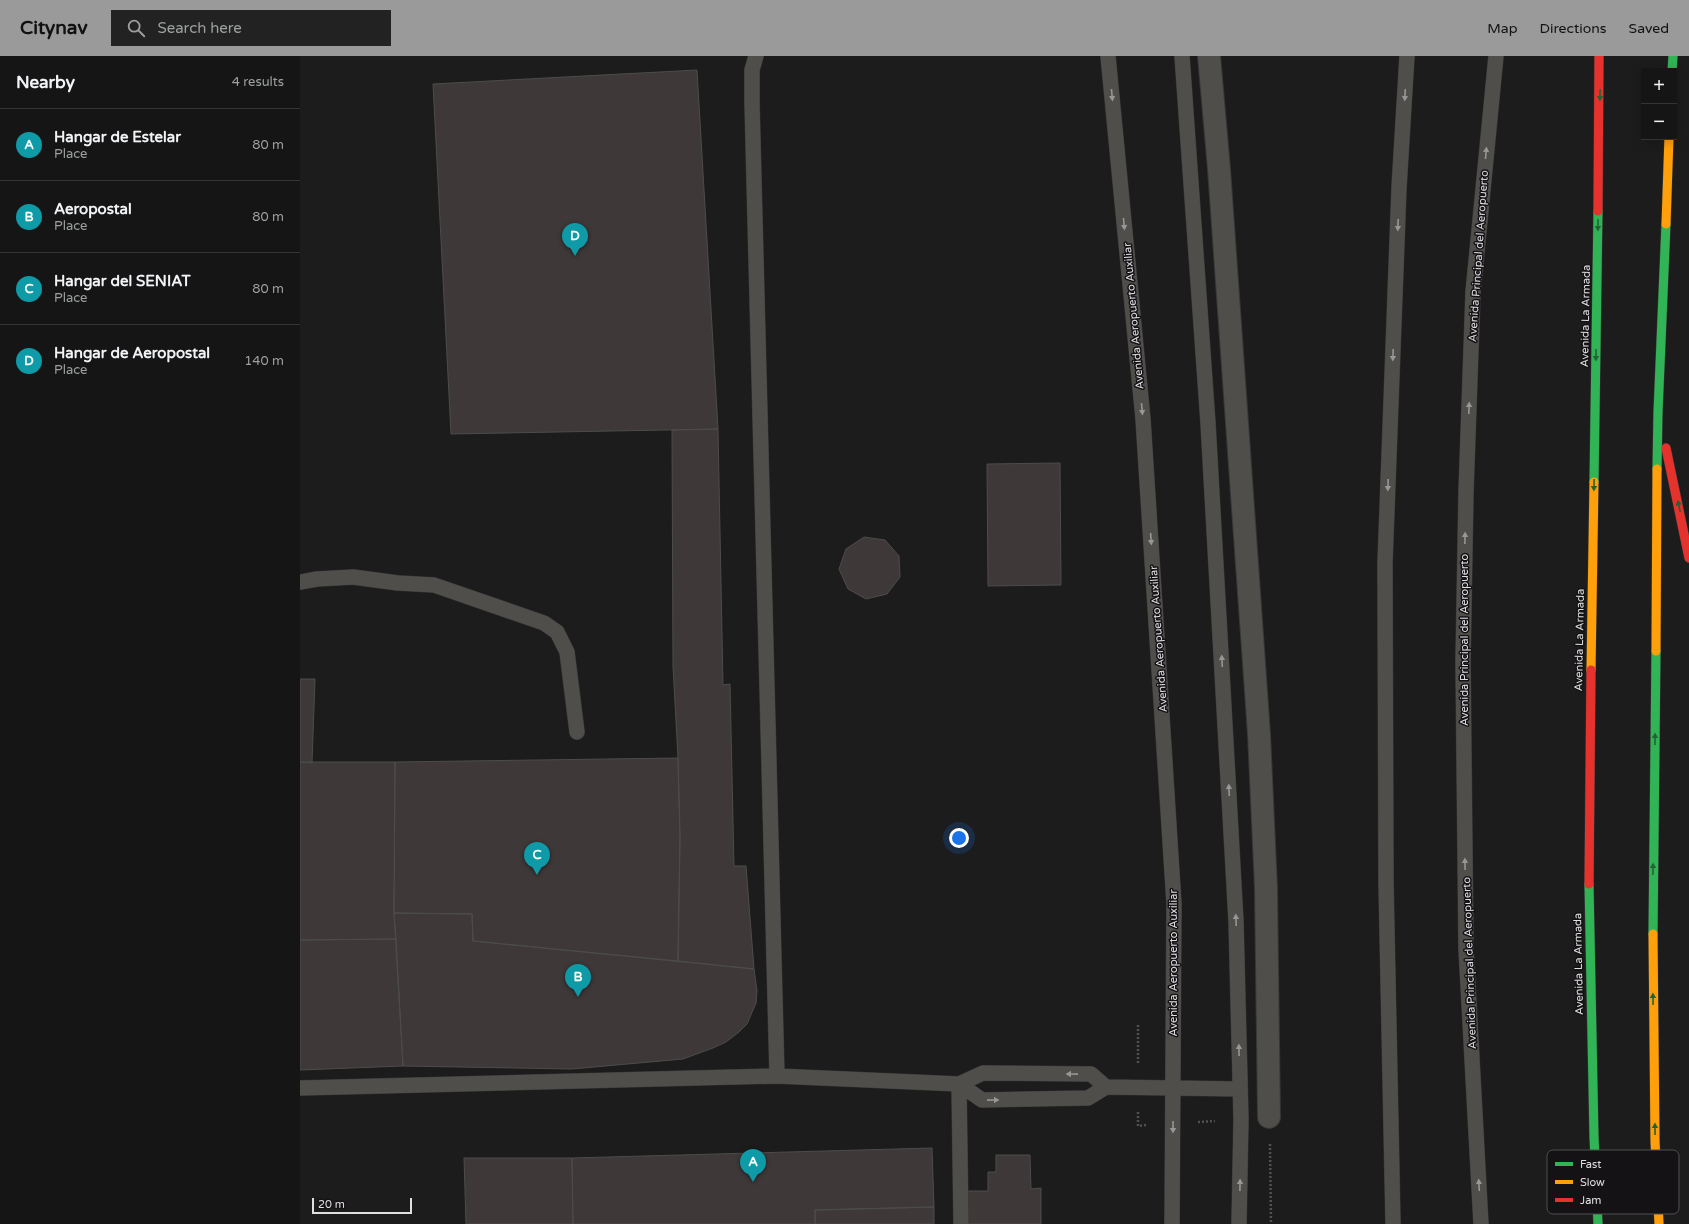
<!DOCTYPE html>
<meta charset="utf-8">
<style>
body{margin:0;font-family:"Varela Round",sans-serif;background:#222;color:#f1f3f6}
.controls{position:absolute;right:12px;top:12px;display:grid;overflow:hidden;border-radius:0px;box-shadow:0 2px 10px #0003}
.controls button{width:36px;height:36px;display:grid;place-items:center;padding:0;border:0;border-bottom:1px solid #343434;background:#151515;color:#f1f3f6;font:20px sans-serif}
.scale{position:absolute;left:12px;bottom:10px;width:100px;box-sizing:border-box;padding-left:4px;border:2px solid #e0dee0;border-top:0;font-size:11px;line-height:14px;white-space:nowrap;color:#e0dee0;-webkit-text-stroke:3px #141214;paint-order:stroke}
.you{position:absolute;left:659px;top:782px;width:14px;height:14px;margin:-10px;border:3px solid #fff;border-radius:50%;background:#1a73e8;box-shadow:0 0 0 6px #1a73e833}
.badge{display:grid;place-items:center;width:26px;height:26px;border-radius:50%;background:#9b9a9b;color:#fff;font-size:13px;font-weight:700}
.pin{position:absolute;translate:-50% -33px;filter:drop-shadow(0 1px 2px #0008)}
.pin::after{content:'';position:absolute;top:21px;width:14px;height:12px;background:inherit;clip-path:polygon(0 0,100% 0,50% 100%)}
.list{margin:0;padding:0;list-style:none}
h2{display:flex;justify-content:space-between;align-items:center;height:52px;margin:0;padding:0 16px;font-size:17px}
h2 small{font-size:13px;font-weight:400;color:#9d9fa0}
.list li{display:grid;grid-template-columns:26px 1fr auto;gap:12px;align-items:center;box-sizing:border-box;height:72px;padding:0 16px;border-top:1px solid #343434}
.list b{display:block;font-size:15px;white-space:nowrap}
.list p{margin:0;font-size:13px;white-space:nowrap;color:#9d9fa0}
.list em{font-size:13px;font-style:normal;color:#9d9fa0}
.icon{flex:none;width:22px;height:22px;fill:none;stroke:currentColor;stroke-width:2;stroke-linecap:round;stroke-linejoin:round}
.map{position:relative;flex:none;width:1389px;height:1168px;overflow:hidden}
header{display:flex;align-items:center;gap:24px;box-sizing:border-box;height:56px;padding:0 20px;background:#9b9a9b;color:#111}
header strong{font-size:19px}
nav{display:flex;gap:22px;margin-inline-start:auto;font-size:14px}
.search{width:280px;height:36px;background:#222;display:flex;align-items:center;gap:10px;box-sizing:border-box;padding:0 14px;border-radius:0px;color:#9d9fa0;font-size:15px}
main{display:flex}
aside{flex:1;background:#151515}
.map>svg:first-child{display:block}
</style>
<header>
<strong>Citynav</strong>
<div class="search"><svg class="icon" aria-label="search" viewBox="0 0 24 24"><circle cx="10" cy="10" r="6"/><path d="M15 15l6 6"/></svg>Search here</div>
<nav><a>Map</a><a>Directions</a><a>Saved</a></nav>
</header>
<main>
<aside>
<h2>Nearby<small>4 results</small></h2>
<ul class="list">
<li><span class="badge" style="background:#0f9aa8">A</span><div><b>Hangar de Estelar</b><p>Place</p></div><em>80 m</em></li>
<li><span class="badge" style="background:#0f9aa8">B</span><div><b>Aeropostal</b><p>Place</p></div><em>80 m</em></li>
<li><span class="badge" style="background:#0f9aa8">C</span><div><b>Hangar del SENIAT</b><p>Place</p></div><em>80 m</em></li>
<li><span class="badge" style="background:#0f9aa8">D</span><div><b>Hangar de Aeropostal</b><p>Place</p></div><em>140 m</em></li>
</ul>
</aside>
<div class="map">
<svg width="1389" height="1168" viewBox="0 0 1389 1168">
<rect width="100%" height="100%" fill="#1c1c1c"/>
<path fill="#3e3938" stroke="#4d4c4c" d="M397 14 418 373 151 378 133 28Z
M418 373 423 629 430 628 434 810H446L454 913 378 905 380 781 378 702 373 610 372 374Z
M760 407 761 529 688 530 687 408Z
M564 481 585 484 599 500 600 521 587 538 566 543 548 533 539 513 546 493Z
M0 623H15L12 707 0 706Z
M378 702 380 781 378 905 173 885 172 858 94 857 95 706Z
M0 706H95L94 857 96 883 0 884Z
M94 857 172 858 173 885 454 913 457 935 456 947 447 968 439 976 426 986 413 992 383 1003 272 1013 103 1010Z
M96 883 103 1010 0 1014V884Z
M632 1092 634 1151 515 1154V1168H273L272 1102Z
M696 1099H730L731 1133 741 1132V1168H668L667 1135H688V1116H696Z
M164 1102H272L273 1168H166Z
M634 1151V1168H515V1154Z"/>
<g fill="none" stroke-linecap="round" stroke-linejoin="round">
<g stroke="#373737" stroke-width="16">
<path id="lane" d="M456 0 452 14V47L477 1020 659 1028 683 1017 791 1018 806 1031
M808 0 843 363 874 848 872 1168
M882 0 908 367 936 865 941 1063 939 1168
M0 526 17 523 53 521 98 527 134 529 244 567 257 576 267 596 277 676
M659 1028 682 1044 788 1042 806 1031 940 1033
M659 1028 661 1168
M0 1032 477 1020
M1093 1168 1086 826 1085 507 1099 132 1107 0
M1181 1168 1166 893 1163 606 1166 436 1173 236 1196 0"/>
</g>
<g stroke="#373737" stroke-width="24">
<path id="street" d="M909 0 919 113 959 678 966 832 969 1061"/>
</g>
<g stroke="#373737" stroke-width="10">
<path id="fast" d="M1372 15 1373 0
M1357 413 1358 356 1366 168
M1294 426 1298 155
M1289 828 1294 1081 1298 1168
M1353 878 1356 595"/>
</g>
<g stroke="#373737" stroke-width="10">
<path id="slow" d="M1366 168 1369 81
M1356 595 1357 413
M1291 614 1294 426
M1353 878 1355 1085 1359 1168"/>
</g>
<g stroke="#373737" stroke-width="10">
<path id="jam" d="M1298 155 1299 0
M1366 392 1389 502
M1289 828 1291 614"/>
</g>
<path stroke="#52514f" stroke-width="2.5" stroke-dasharray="2 2" stroke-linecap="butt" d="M838 1007V968
M838 1056V1070L847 1069
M898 1066 915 1065
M970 1088 971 1168"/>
<use href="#lane" stroke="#504e4b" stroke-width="15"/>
<use href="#street" stroke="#504e4b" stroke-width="22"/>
<use href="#fast" stroke="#30b455" stroke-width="9"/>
<use href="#slow" stroke="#ff9f0a" stroke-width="9"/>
<use href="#jam" stroke="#e5322d" stroke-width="9"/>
</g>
<defs><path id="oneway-solid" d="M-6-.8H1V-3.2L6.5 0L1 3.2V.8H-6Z"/></defs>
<g fill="#989696">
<use href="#oneway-solid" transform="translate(812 39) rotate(85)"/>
<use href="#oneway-solid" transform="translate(1105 39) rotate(93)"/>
<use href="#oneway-solid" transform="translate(1186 97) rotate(-85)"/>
<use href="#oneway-solid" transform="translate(824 168) rotate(85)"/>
<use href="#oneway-solid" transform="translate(1098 169) rotate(92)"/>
<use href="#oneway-solid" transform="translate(1093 299) rotate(92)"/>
<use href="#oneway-solid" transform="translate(1169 352) rotate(-88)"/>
<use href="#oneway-solid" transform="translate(842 353) rotate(85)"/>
<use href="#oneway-solid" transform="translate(1088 429) rotate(92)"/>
<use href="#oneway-solid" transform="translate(1165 482) rotate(-89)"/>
<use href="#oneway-solid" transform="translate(851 483) rotate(86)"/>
<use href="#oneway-solid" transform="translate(922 605) rotate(-93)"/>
<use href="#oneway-solid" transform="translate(929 734) rotate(-93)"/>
<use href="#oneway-solid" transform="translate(1165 808) rotate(-91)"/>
<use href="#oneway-solid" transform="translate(936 864) rotate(-92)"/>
<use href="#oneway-solid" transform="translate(939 994) rotate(-91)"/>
<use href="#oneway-solid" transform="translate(772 1018) rotate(-179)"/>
<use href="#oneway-solid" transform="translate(693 1044) rotate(-1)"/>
<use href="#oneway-solid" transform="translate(873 1071) rotate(90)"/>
<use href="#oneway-solid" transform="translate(940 1129) rotate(-89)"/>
<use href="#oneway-solid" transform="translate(1179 1129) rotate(-93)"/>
</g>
<g fill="#226334">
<use href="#oneway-solid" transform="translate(1300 39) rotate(91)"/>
<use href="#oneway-solid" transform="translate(1298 169) rotate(91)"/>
<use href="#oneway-solid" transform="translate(1296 299) rotate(91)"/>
<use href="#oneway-solid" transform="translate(1294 429) rotate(91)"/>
<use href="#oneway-solid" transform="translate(1379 450) rotate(-102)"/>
<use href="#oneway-solid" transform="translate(1355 683) rotate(-89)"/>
<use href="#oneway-solid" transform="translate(1353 813) rotate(-89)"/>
<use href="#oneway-solid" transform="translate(1353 943) rotate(-91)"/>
<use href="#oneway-solid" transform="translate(1355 1073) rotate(-91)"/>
</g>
<g text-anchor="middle" stroke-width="3" stroke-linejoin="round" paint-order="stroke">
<g font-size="11" fill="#e0dee0" stroke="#141214">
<text transform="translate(1178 200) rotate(-86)" y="4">Avenida Principal del Aeropuerto</text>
<text transform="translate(833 260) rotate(-95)" y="4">Avenida Aeropuerto Auxiliar</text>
<text transform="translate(1285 260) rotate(-89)" y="4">Avenida La Armada</text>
<text transform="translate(858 583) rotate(-94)" y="4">Avenida Aeropuerto Auxiliar</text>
<text transform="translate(1164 584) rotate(-90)" y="4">Avenida Principal del Aeropuerto</text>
<text transform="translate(1279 584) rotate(-89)" y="4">Avenida La Armada</text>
<text transform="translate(873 907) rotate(-90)" y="4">Avenida Aeropuerto Auxiliar</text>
<text transform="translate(1169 907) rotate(-92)" y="4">Avenida Principal del Aeropuerto</text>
<text transform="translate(1278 908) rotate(-91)" y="4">Avenida La Armada</text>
</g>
</g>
<rect x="1247" y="1094" width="132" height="64" rx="6" fill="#141214" stroke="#514f51" stroke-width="1"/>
<rect x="1255" y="1106" width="18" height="4" fill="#30b455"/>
<rect x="1255" y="1124" width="18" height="4" fill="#ff9f0a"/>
<rect x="1255" y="1142" width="18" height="4" fill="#e5322d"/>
<g font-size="11" fill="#e0dee0">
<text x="1280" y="1112">Fast</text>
<text x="1280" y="1130">Slow</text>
<text x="1280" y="1148">Jam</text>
</g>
</svg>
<div class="controls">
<button>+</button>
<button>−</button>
</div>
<div class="scale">20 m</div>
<div class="you"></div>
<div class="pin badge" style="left:453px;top:1126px;background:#0f9aa8">A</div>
<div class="pin badge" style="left:278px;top:941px;background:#0f9aa8">B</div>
<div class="pin badge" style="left:237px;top:819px;background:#0f9aa8">C</div>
<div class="pin badge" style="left:275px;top:200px;background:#0f9aa8">D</div>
</div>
</main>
